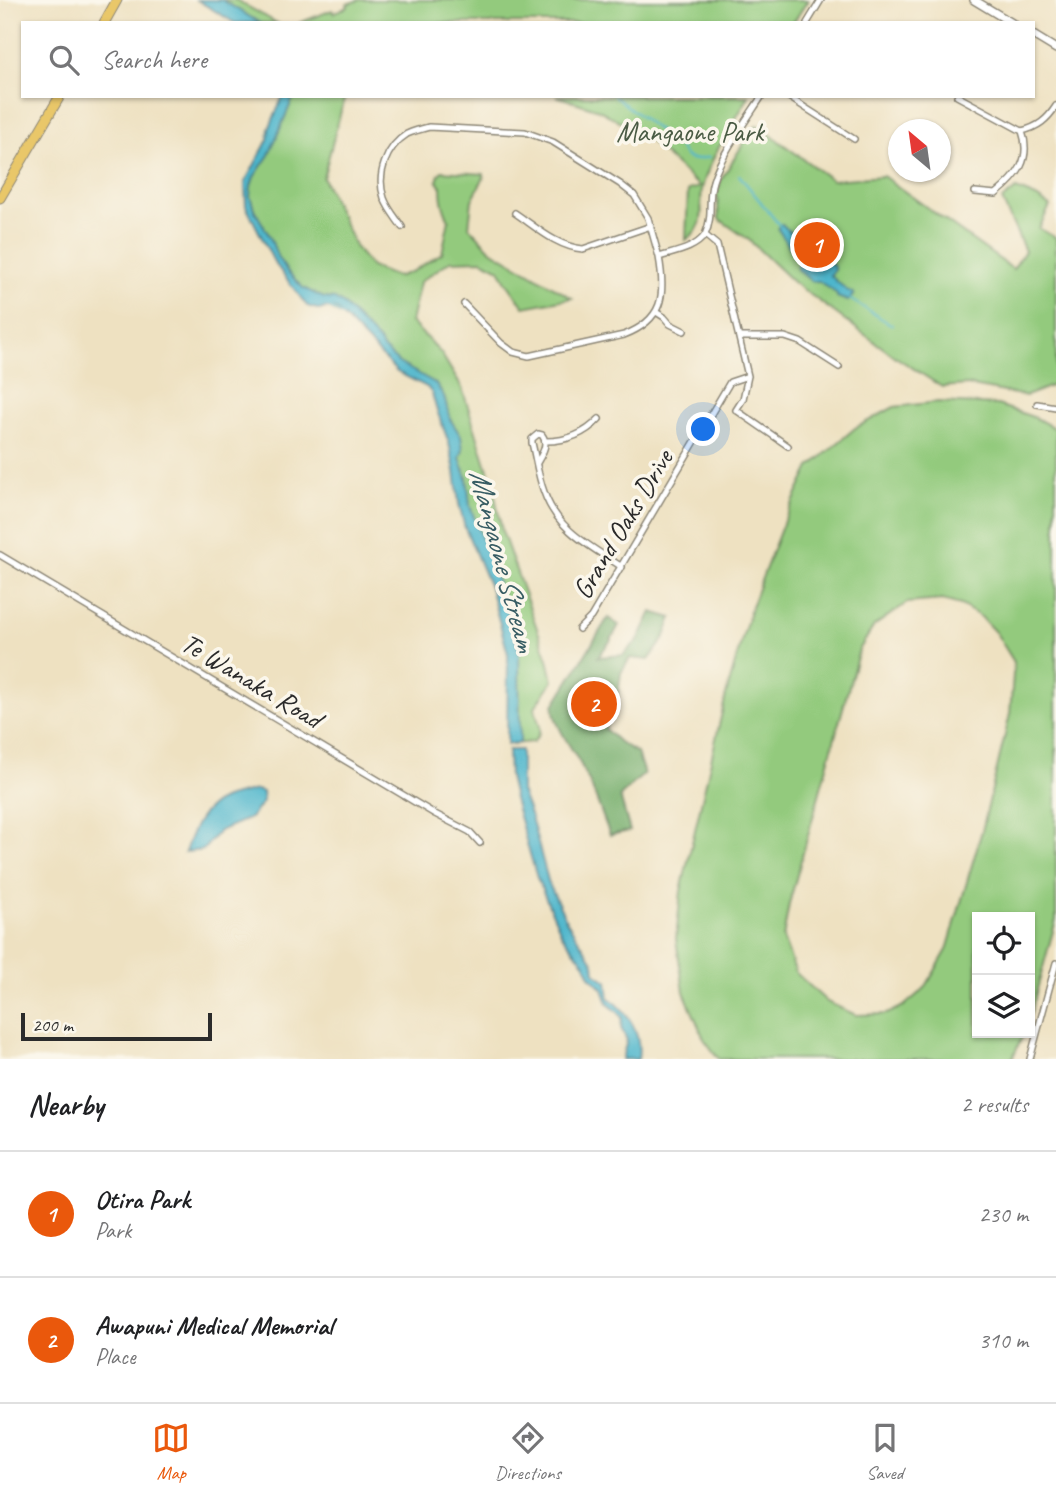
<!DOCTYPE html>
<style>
body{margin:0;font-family:Caveat,sans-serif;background:#f2f2f2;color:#202124}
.controls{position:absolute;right:21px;bottom:21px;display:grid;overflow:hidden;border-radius:0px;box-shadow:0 2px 5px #0004}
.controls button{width:63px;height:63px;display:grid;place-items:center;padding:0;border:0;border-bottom:2px solid #e0e0e0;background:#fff;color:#202124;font:35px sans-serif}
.compass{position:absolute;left:888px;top:119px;width:63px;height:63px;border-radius:50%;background:#fff;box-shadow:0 2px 5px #0004;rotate:331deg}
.scale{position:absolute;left:21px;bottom:18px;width:191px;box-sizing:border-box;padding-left:7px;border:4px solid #2b2b2b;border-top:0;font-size:19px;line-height:24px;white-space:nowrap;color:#2b2b2b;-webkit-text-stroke:5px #fbf7ec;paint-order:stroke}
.you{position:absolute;left:704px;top:430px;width:24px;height:24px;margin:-18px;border:5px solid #fff;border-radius:50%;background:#1a73e8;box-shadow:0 0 0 10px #1a73e833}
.badge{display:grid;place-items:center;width:46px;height:46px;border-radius:50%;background:#ea580c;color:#fff;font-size:23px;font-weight:700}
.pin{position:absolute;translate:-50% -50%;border:4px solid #fff;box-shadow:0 2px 7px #0006}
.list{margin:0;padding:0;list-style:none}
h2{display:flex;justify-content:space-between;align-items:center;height:91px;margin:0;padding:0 28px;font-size:30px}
h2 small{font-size:23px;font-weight:400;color:#757577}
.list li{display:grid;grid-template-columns:46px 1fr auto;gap:21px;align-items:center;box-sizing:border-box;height:126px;padding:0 28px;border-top:2px solid #e0e0e0}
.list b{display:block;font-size:26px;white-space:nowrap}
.list p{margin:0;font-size:23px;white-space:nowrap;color:#757577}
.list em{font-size:23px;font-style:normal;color:#757577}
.icon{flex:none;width:38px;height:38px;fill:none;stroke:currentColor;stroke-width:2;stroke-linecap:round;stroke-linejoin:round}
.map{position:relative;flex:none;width:1056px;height:1059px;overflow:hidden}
.search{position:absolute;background:#fff;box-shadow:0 2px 5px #0004;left:21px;right:21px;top:21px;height:77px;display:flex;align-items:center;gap:18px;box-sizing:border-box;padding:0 24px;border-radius:0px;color:#757577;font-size:26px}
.sheet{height:343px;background:#fff}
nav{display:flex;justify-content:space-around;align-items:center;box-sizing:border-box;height:98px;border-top:2px solid #e0e0e0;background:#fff;font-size:19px;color:#757577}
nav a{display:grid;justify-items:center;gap:4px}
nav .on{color:#ea580c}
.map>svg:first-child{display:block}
</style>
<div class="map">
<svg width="1056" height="1059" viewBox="0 0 1056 1059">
<rect width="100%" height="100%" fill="#fbf7ec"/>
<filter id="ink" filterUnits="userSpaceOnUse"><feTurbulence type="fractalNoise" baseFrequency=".0143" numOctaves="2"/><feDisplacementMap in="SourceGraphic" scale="14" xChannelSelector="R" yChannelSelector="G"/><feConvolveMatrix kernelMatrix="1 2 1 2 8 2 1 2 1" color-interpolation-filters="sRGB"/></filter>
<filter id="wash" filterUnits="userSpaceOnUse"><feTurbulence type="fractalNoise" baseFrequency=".00686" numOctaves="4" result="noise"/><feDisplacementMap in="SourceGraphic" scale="28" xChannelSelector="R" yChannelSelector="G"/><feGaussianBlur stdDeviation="1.57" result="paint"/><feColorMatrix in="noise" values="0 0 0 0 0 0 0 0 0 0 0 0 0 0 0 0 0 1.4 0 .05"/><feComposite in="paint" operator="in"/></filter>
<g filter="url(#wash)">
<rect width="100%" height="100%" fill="#eee1c1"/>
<path fill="#93ca7d" stroke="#5f7a54" stroke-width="2" fill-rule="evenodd" d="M208 0H236L277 23H244Z
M359 0H808L793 23H299L332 10 333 13 348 7 347 4Z
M288 96H345L323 178 356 248 371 267 397 277 413 271 442 253 449 220C443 208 441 200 441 186L437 182 439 174 442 171 484 174V177L472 200 469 227 491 250 572 298 524 307 506 282 499 269 482 260 450 261 420 282 411 322 441 353 462 388 493 486 502 531 548 659 553 681 535 707C536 723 547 727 533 742L512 744 509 644 453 448 432 389 398 369 350 321 313 298 283 271 265 239 246 186Z
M556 96H749C733 125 712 153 703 185 696 209 712 220 686 240L688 190 700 187 641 133 599 110Z
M757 125 832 180 883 176 1013 269 1025 251 1002 200 1016 189 1036 197 1050 206 1039 228 1056 238V384L1026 396 967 385 942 387 894 356 793 282 749 240 719 219 717 194 721 180 751 131Z
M938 402 998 405 1036 418 1056 429V920L1030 1015V917H977V1033H1024L1012 1059H719L704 1039 684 992 676 939 681 891 726 695 752 604 784 521 810 467 855 428 894 407ZM942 600 961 605 981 617 996 633 1014 662 1010 714 983 827 947 950 925 988 904 1006 887 1014 856 1015 827 1002 796 973 783 938 789 904 859 650 874 626 907 603Z"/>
<path fill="#76ae6c" stroke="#506c4c" stroke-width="2" d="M652 612 672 618 664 639 649 660 630 658 621 673 618 695 605 729 619 742 637 753 644 774 620 796 630 831 610 835C601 813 594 789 583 769 575 752 551 722 554 705L608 618 619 625 611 640 598 657 623 655 638 640Z"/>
<path fill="#4eb6cc" stroke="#3c707c" stroke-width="2" d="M197 0H222L260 23H235Z
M283 96H294L269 155 254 177 251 186 250 196 254 209 270 237 278 258 287 271 303 288 324 298 335 299 344 305 379 341 383 348 399 363 435 383 444 396 450 419 461 436 463 450 460 458 467 478 470 506 504 600 519 650 520 743 507 744 508 654 490 587 465 528 459 504 455 471 449 443 436 408 432 393 427 387 397 372 336 309 325 308 320 310 307 306 274 262 246 206 245 182 268 140 269 129Z
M782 224 791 233 821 251 834 267V271L830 275 845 289 854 294 848 301 837 297V294L819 281H811L797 269 800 259 790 248 778 229 779 225Z
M508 750H521V791L531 817 549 884 567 922 594 963 595 973 607 981 609 998C629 1011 642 1035 638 1059H622L627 1040 621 1028 622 1018 619 1013 608 1004 603 989 590 976 585 964 562 935 537 878 514 799 509 777Z
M256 790 262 792 263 802 250 818 219 831 203 850 185 852C192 831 201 808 223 799 233 795 245 793 256 790Z"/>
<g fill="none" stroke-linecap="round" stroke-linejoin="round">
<path stroke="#4eb6cc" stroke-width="2" d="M614 96 679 146C687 164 694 160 709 157
M739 175 780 226
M848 298 892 325
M330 308 343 316"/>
</g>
</g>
<g filter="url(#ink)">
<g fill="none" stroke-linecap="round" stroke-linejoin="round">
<g stroke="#8c8676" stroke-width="8">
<path id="minor" d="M807 23 821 0
M762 96C747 119 720 156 713 181 707 200 714 215 705 235L717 245 748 376 743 399 736 410 788 446
M787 96 854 139
M957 96 1022 131C1038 127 1047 120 1056 106
M975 192 996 194C1017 177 1032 160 1022 131
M515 213C536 227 557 247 583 249L651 226
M402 227C396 218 388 209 384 198 376 175 386 147 407 134 414 131 421 129 429 127L525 132 553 142 620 184 634 195 648 218 659 257
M464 304 501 343 513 352 529 356 624 335C663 320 666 296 659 257 675 252 695 249 705 235
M656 312 664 317 670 324 684 331
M740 337H785L800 342 839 367
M1037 404 1056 407
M546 441C566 441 585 434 599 419
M537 463C542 454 549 444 542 435L538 434 532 439V443C536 459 538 476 544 492 557 530 590 546 622 567
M0 555 435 814 470 832 480 843
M579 629 591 617 730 382 748 376
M1030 1059 1056 963"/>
</g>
<g stroke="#8c8676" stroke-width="10">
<path id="tertiary" d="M974 0 1012 23
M1033 35 1056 49"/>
</g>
<g stroke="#8c8676" stroke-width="11">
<path id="primary" d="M104 23 117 0
M0 198 60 96"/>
</g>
<use href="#minor" stroke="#fff" stroke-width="5"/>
<use href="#tertiary" stroke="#fff" stroke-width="7"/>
<use href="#primary" stroke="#e9c769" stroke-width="9"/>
</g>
</g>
<g text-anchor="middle" stroke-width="7" stroke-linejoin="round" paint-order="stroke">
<g font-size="28" fill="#4a5b44" stroke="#fbf7ec">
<text x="690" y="141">Mangaone Park</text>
</g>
<g font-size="28" fill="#2b2b2b" stroke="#fbf7ec">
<text transform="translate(622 524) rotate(-59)" y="10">Grand Oaks Drive</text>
<text transform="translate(252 680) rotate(31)" y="10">Te Wanaka Road</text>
</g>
<g font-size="30" font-style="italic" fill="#375c63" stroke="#fbf7ec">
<text transform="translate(503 560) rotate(75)" y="10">Mangaone Stream</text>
</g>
</g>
</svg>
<div class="controls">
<button><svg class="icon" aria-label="locate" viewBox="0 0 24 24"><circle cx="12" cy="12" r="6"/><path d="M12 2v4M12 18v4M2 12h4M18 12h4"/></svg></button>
<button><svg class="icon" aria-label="layers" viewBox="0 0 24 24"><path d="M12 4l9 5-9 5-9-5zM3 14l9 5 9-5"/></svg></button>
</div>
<svg class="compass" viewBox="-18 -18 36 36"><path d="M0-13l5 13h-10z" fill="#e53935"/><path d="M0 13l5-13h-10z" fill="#757577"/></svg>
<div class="scale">200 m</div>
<div class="you"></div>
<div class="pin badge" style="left:817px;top:245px">1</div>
<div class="pin badge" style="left:594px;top:704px">2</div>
<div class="search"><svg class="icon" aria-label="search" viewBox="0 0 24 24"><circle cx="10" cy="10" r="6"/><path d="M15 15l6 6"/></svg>Search here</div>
</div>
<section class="sheet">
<h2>Nearby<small>2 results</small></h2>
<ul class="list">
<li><span class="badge">1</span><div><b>Otira Park</b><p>Park</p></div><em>230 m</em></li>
<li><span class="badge">2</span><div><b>Awapuni Medical Memorial</b><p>Place</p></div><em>310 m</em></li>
</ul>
</section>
<nav>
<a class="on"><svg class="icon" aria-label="map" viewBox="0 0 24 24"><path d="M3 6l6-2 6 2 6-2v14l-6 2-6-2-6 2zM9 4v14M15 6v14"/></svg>Map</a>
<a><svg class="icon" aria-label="directions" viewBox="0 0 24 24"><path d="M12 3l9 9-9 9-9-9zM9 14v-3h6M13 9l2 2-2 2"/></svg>Directions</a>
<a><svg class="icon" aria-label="saved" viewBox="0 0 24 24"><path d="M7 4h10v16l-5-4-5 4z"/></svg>Saved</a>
</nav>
